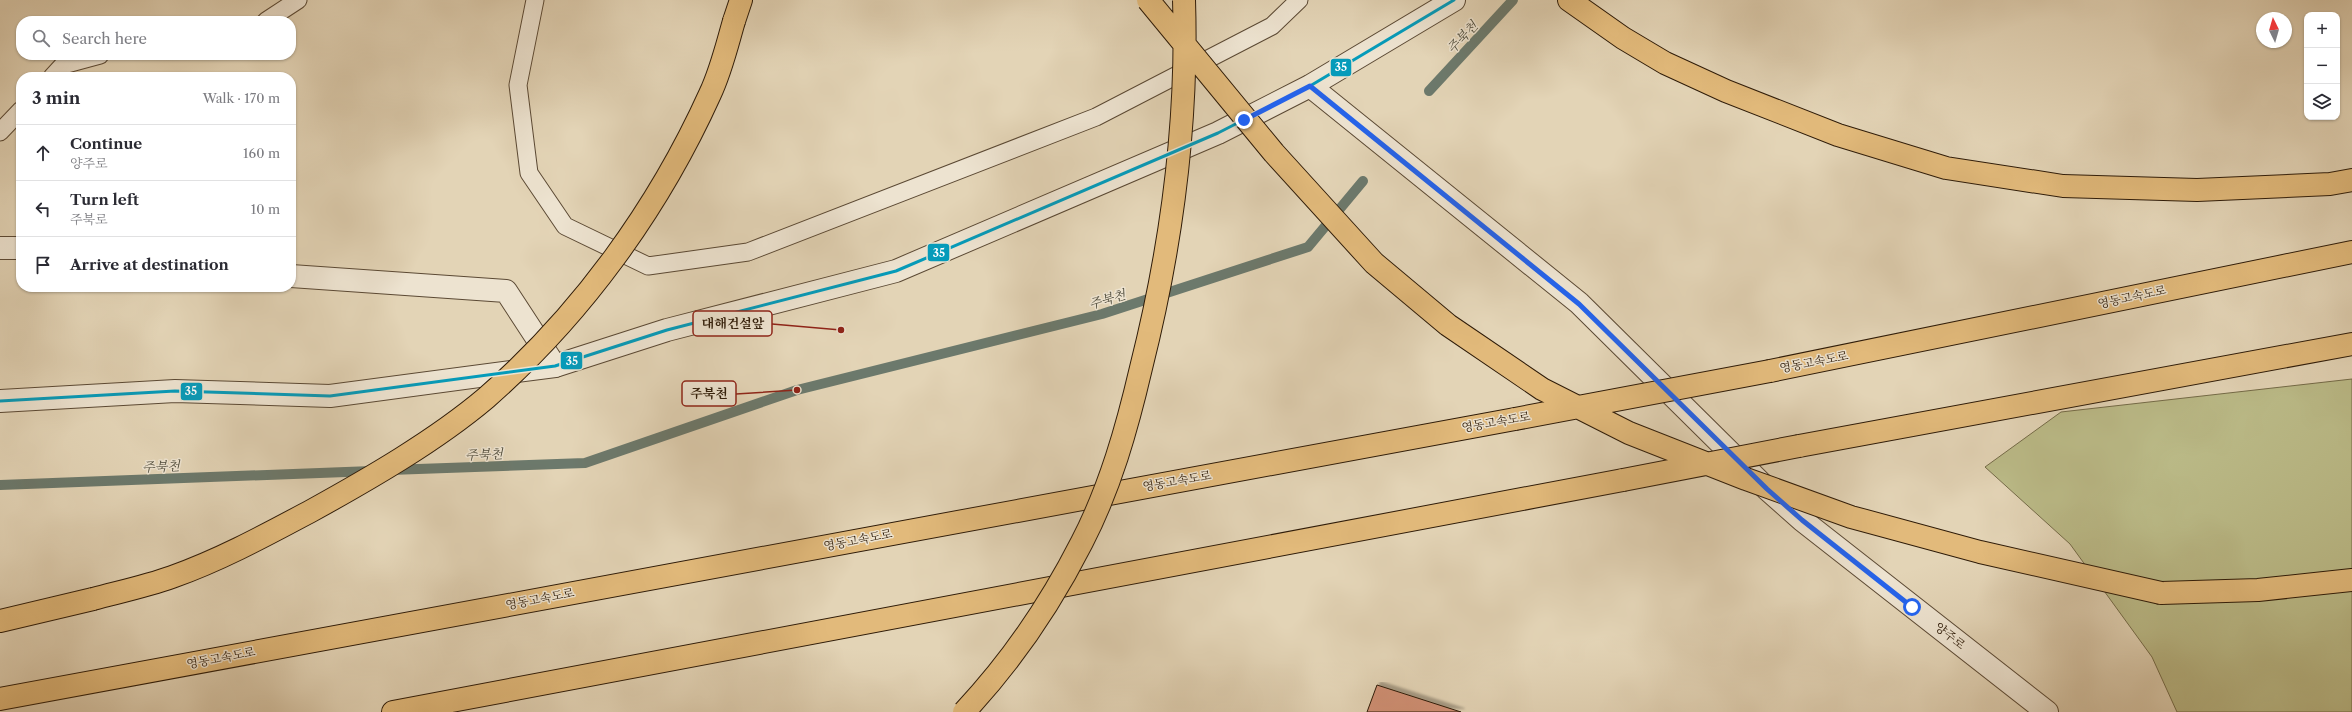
<!DOCTYPE html>
<meta charset="utf-8">
<style>
body{margin:0;font-family:"Libre Caslon Text","Noto Serif KR",serif;background:#f7f7f7;color:#2b2b33}
.controls{position:absolute;right:12px;top:12px;display:grid;overflow:hidden;border-radius:8px;box-shadow:0 1px 3px #0004}
.controls button{width:36px;height:36px;display:grid;place-items:center;padding:0;border:0;border-bottom:1px solid #e1e1e2;background:#fff;color:#2b2b33;font:20px sans-serif}
.compass{position:absolute;left:2256px;top:12px;width:36px;height:36px;border-radius:50%;background:#fff;box-shadow:0 1px 3px #0004;rotate:355deg}
.stop{position:absolute;width:12px;height:12px;margin:-9px;border:3px solid #2563eb;border-radius:50%;background:#fff}
.stop.end{background:#2563eb;border-color:#fff;box-shadow:0 1px 4px #0008}
.list{margin:0;padding:0;list-style:none}
h2{display:flex;justify-content:space-between;align-items:center;height:52px;margin:0;padding:0 16px;font-size:17px}
h2 small{font-size:13px;font-weight:400;color:#7c7c81}
.list li{display:grid;grid-template-columns:26px 1fr auto;gap:12px;align-items:center;box-sizing:border-box;height:56px;padding:0 16px;border-top:1px solid #e1e1e2}
.list b{display:block;font-size:15px;white-space:nowrap}
.list p{margin:0;font-size:13px;white-space:nowrap;color:#7c7c81}
.list em{font-size:13px;font-style:normal;color:#7c7c81}
.icon{flex:none;width:22px;height:22px;fill:none;stroke:currentColor;stroke-width:2;stroke-linecap:round;stroke-linejoin:round}
.map{position:relative;flex:none;width:2352px;height:712px;overflow:hidden}
.search{position:absolute;background:#fff;box-shadow:0 1px 3px #0004;left:16px;top:16px;width:280px;height:44px;display:flex;align-items:center;gap:10px;box-sizing:border-box;padding:0 14px;border-radius:16px;color:#7c7c81;font-size:15px}
.panel{position:absolute;background:#fff;box-shadow:0 1px 3px #0004;left:16px;top:72px;width:280px;height:220px;border-radius:16px}
.map>svg:first-child{display:block}
</style>
<div class="map">
<svg width="2352" height="712" viewBox="0 0 2352 712">
<defs>
<filter id="shadow"><feDropShadow dx="3.5" dy="-3.5" stdDeviation="1" flood-color="#0004"/></filter>
</defs>
<rect width="100%" height="100%" fill="#e3d4b6"/>
<filter id="stains"><feTurbulence type="fractalNoise" baseFrequency=".005" numOctaves="4"/><feColorMatrix values="0 0 0 0 .2 0 0 0 0 .09 0 0 0 0 .02 0 0 0 .5 -.17"/></filter>
<radialGradient id="worn" r=".72"><stop offset=".6" stop-color="#630" stop-opacity="0"/><stop offset="1" stop-color="#630" stop-opacity=".3"/></radialGradient>
<path fill="#bb8" stroke="#746b48" d="M2352 379V712H2177L2152 657 2070 544 1985 467 2061 412Z"/>
<g fill="none" stroke-linecap="round" stroke-linejoin="round">
<path stroke="#6c796c" stroke-width="10" d="M1429 91 1513 0
M390 470 585 463 797 390 1102 314 1308 247 1363 181
M0 485 372 471"/>
</g>
<path fill="#d19176" stroke="#2e1b08" filter="url(#shadow)" d="M1377 685 1461 712H1367Z"/>
<g fill="none" stroke-linecap="round" stroke-linejoin="round">
<g stroke="#5b4934" stroke-width="19">
<path id="service" d="M535 0 518 85 529 173 565 226 648 266 748 252 1096 117 1272 26 1299 0
M266 21 298 0
M52 77 63 65 100 55
M0 132 21 110"/>
</g>
<g stroke="#5b4934" stroke-width="24">
<path id="minor" d="M0 248H21
M291 276 506 291 555 366"/>
</g>
<g stroke="#5b4934" stroke-width="24">
<path id="tertiary" d="M1310 86 1579 303 1767 489 1802 520 2047 712
M0 401 175 391 330 396 555 366 667 330 896 271 1218 133 1310 86 1454 0"/>
</g>
<g stroke="#2e1b08" stroke-width="24">
<path id="motorway" d="M1569 0 1623 38 1665 63 1726 91 1838 135 1946 168 2063 186 2197 190 2330 184 2352 180
M734 21 741 0
M1770 371 2352 252
M1799 446 2352 344
M2161 593 2258 590 2352 580
M0 621 93 599
M0 699 1515 419
M393 712 1623 480"/>
</g>
<use href="#service" stroke="#ede3d0" stroke-width="17"/>
<use href="#minor" stroke="#ede3d0" stroke-width="22"/>
<use href="#tertiary" stroke="#ede3d0" stroke-width="22"/>
<use href="#motorway" stroke="#e2ba7b" stroke-width="22"/>
<g stroke="#2e1b08" stroke-width="24" stroke-linecap="butt">
<path id="motorway-bridge" d="M1148 0 1274 153 1374 263 1448 325 1542 389 1629 433 1746 479 1851 517 1980 552 2161 593
M1515 419 1770 371
M1623 480 1799 446
M93 599C119 592 147 586 172 577 220 560 266 535 311 511 369 479 435 441 486 398 581 315 658 209 710 94 721 71 727 45 734 21
M964 712C1011 662 1051 603 1082 542 1110 488 1127 428 1141 368 1171 249 1188 123 1184 0"/>
</g>
<use href="#motorway-bridge" stroke="#e2ba7b" stroke-width="22"/>
<g stroke="#ede3d0" stroke-width="6">
<path id="bus-1" d="M0 401 175 391 330 396 555 366 667 330 896 271 1218 133 1310 86 1454 0"/>
</g>
<use href="#bus-1" stroke="#059bba" stroke-width="3"/>
</g>
<g fill="none" stroke-linecap="round" stroke-linejoin="round">
<path stroke="#2563eb" stroke-width="5" d="M1244 120 1310 86 1579 304 1767 489 1802 520 1912 607"/>
</g>
<g text-anchor="middle" stroke-width="3" stroke-linejoin="round" paint-order="stroke">
<g font-size="12" fill="#2e1b08" stroke="#ede3d0">
<text transform="translate(2132 297) rotate(-12)" y="4">영동고속도로</text>
<text transform="translate(1814 362) rotate(-11)" y="4">영동고속도로</text>
<text transform="translate(1496 422) rotate(-10)" y="4">영동고속도로</text>
<text transform="translate(1177 481) rotate(-10)" y="4">영동고속도로</text>
<text transform="translate(858 540) rotate(-11)" y="4">영동고속도로</text>
<text transform="translate(540 599) rotate(-11)" y="4">영동고속도로</text>
<text transform="translate(1950 636) rotate(38)" y="4">양주로</text>
<text transform="translate(221 658) rotate(-11)" y="4">영동고속도로</text>
</g>
<g font-size="13" font-style="italic" fill="#4d4a3a" stroke="#ede3d0">
<text transform="translate(1462 37) rotate(-47)" y="5">주북천</text>
<text transform="translate(1107 299) rotate(-17)" y="5">주북천</text>
<text transform="translate(484 454) rotate(-2)" y="5">주북천</text>
<text transform="translate(161 466) rotate(-2)" y="5">주북천</text>
</g>
</g>
<path fill="none" stroke="#8f2418" stroke-width="1.5" d="M841 330L772 324M797 390L736 394"/>
<g fill="#8f2418" stroke="#ede3d0" stroke-width="1.5">
<circle cx="841" cy="330" r="4"/>
<circle cx="797" cy="390" r="4"/>
</g>
<g fill="#ede3d0" stroke="#8f2418" stroke-width="1.5">
<rect x="693" y="311" width="79" height="25" rx="4"/>
<rect x="682" y="381" width="54" height="25" rx="4"/>
</g>
<g font-size="13" text-anchor="middle" font-weight="bold" fill="#2e1b08">
<text x="733" y="328">대해건설앞</text>
<text x="709" y="398">주북천</text>
</g>
<g stroke="#ede3d0" stroke-width="1.5">
<rect x="1330" y="58" width="22" height="19" rx="4" fill="#059bba"/>
<rect x="927" y="243" width="23" height="19" rx="4" fill="#059bba"/>
<rect x="560" y="351" width="23" height="19" rx="4" fill="#059bba"/>
<rect x="180" y="382" width="23" height="19" rx="4" fill="#059bba"/>
</g>
<g font-size="11" text-anchor="middle" font-weight="bold" fill="#fff">
<text x="1341" y="71">35</text>
<text x="939" y="257">35</text>
<text x="572" y="365">35</text>
<text x="191" y="395">35</text>
</g>
<rect width="100%" height="100%" filter="url(#stains)"/>
<rect width="100%" height="100%" fill="url(#worn)"/>
</svg>
<div class="controls">
<button>+</button>
<button>−</button>
<button><svg class="icon" aria-label="layers" viewBox="0 0 24 24"><path d="M12 4l9 5-9 5-9-5zM3 14l9 5 9-5"/></svg></button>
</div>
<svg class="compass" viewBox="-18 -18 36 36"><path d="M0-13l5 13h-10z" fill="#e53935"/><path d="M0 13l5-13h-10z" fill="#7c7c81"/></svg>
<div class="stop" style="left:1912px;top:607px"></div>
<div class="stop end" style="left:1244px;top:120px"></div>
<div class="search"><svg class="icon" aria-label="search" viewBox="0 0 24 24"><circle cx="10" cy="10" r="6"/><path d="M15 15l6 6"/></svg>Search here</div>
<section class="panel">
<h2>3 min<small>Walk · 170 m</small></h2>
<ul class="list">
<li><svg class="icon" aria-label="ahead" viewBox="0 0 24 24"><path d="M12 20V5M6 11l6-6 6 6"/></svg><div><b>Continue</b><p>양주로</p></div><em>160 m</em></li>
<li><svg class="icon" aria-label="left" viewBox="0 0 24 24"><path d="M17 20v-9H6M10 6l-5 5 5 5"/></svg><div><b>Turn left</b><p>주북로</p></div><em>10 m</em></li>
<li><svg class="icon" aria-label="arrive" viewBox="0 0 24 24"><path d="M6 21V4h12l-3 4 3 4H6"/></svg><div><b>Arrive at destination</b></div></li>
</ul>
</section>
</div>
